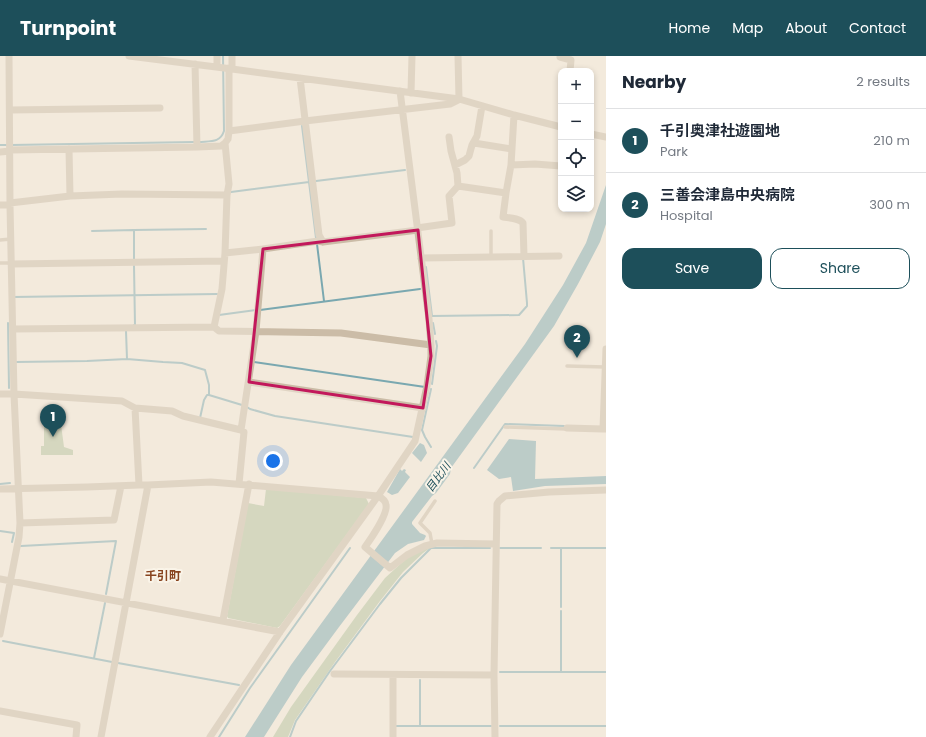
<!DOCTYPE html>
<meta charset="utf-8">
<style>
body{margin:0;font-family:Poppins,"Noto Sans JP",sans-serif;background:#f6f6f7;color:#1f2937}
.controls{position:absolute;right:12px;top:12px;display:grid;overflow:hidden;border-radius:8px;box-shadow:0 2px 6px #0003}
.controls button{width:36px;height:36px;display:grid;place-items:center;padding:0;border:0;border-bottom:1px solid #e0e1e3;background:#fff;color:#1f2937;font:20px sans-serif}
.you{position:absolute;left:273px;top:405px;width:14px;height:14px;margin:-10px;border:3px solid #fff;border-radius:50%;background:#1a73e8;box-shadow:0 0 0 6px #1a73e833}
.badge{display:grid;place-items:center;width:26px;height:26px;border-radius:50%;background:#1d4f5a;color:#fff;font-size:13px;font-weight:700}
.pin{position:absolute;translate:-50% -33px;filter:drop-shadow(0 1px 2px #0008)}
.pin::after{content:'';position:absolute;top:21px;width:14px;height:12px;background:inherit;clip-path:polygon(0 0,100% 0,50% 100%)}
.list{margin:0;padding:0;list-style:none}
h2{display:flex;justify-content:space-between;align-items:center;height:52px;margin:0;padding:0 16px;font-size:17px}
h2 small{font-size:13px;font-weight:400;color:#747a83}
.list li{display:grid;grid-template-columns:26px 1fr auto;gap:12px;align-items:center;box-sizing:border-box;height:64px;padding:0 16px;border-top:1px solid #e0e1e3}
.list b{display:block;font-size:15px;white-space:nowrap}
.list p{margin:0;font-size:13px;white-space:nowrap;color:#747a83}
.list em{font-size:13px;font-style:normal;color:#747a83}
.actions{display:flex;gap:8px;padding:12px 16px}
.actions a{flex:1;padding:9px 0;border:1px solid #1d4f5a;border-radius:12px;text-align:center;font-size:14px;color:#1d4f5a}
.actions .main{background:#1d4f5a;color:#fff}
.icon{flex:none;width:22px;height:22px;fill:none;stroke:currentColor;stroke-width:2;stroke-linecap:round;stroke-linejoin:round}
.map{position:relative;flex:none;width:606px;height:681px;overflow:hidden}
header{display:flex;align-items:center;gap:24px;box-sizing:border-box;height:56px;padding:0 20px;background:#1d4f5a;color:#fff}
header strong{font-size:19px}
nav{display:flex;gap:22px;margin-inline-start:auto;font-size:14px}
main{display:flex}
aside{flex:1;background:#fff}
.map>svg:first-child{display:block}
</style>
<header>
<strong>Turnpoint</strong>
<nav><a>Home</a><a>Map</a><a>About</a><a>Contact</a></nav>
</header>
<main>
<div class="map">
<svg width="606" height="681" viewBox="0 0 606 681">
<rect width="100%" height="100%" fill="#f3eadc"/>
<path fill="#b1c29b" d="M44 361H60L64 391 73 394V399H41V390H44Z
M266 433 366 442 369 448 280 570 277 572 228 562 227 560 248 447 264 450Z
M429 491 430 492 423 497 403 516 380 545 335 606 295 664 288 681H273L291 651 357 559 385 522 408 501Z"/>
<path fill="#7aa8b0" d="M606 129V168L600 186 578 228 554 270 451 412 450 418 436 437 432 440 412 466V468L420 477 425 479 426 480 424 484 408 488 395 497 339 571 302 621 264 681H245L291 609 525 288 563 229 586 187Z
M509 383 536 385 535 423 606 420V428L545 430 513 435 511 421 499 423 487 414Z
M420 387 424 389 427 397 421 406 412 397Z
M400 413 402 415 404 413 406 414 405 416 410 421 398 437 392 439 387 436Z"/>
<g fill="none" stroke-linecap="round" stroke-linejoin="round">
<path stroke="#7aa8b0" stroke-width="2" d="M302 70 316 182
M199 86C211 85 220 87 224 75L223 0
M0 89H7
M11 89 195 86
M316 125 405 114
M231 136 309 126
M134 174 206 173
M92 175 134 174V204
M317 188 324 245
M426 211 432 260 519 259 527 250V247L523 202
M13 241 217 238
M260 254 420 233
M219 259 256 254
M8 267 9 332
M433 267 435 278
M134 269H135L134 210
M127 303 163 306 182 307 205 314 209 329V339L242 349
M16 306 87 305 127 303 126 275
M254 306 425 331
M432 328 437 290 436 285
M247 351 250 353 275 360 413 381
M200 362 204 344 207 339H209
M431 391 425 381 422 374 431 333
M474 412 505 368 564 370
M0 428 10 427
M0 475 14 477 12 486
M21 490 116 485 106 538
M500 492H541
M551 492H606
M561 551V492
M561 555V616
M3 585 112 606
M94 602 105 547
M118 607 239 629
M500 616H606
M396 670H491
M420 670V624
M500 670H606
M219 681 250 632 350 492
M290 681 296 665 330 615 380 548 401 522 431 492H490"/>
<path stroke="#cbbca7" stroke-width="3.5" d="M491 175V201
M0 184 11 183
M0 207H11
M567 310 605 311
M505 371 566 373 567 372
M432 488 430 477 420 467 435 445"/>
<path stroke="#cbbca7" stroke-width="7" d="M129 0 232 13 459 43 514 59 561 71
M217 0V11
M232 0V13
M458 0 459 43
M560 1 571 4 570 15
M195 8 197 91 221 90 225 87
M300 22 319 179 323 186
M411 37 412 0
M10 54 160 52
M229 75 305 65 450 48 458 44
M591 78 606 81
M449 81 451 95 457 117 458 130
M474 87 512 93
M69 93 70 140
M10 94 197 91
M0 96 10 95
M455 109 465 104 469 100 472 89 477 80 482 50
M511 109 535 108 561 110
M506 137 503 161C510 162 519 162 523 167L524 200
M10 147 70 140 122 138 227 139
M0 149H10
M417 172 452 167 449 140 458 130 506 137 511 109 514 59
M225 197 263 193
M421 202 559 200
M11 208 224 205
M214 271 222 233 225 197 227 139 229 128 225 87 228 83 229 75V12
M13 273 214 271 219 275 341 277 431 289
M606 293 603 373H606
M249 326 423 352
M0 338H14L122 345 135 352 172 355 183 360 241 374
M135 352 139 429
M567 372 603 373
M239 428 244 376 241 374 256 275 263 193 318 185 323 186 418 174
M0 433 87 431 139 429H148L211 426 378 440C382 442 386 445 386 449 388 458 370 484 365 491L390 512 407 499 425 490 437 487 496 488
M20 467 114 464 121 430
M0 523 280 576
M223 564 249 428
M0 578 19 481 20 467 14 338 10 149 9 0
M334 618 494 619
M0 655 77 669 76 681
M101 681 148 429
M210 681 280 576 378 440 415 385 427 330 431 300V289L429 263 400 35
M393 681V619
M495 681 494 619 497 448 499 445 505 440 549 436 606 434"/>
</g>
<path d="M0 0H606V681H0ZM418 174 431 300 423 352 249 326 263 193Z" fill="#f3eadc" fill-opacity=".55" fill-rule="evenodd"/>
<path fill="none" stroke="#c2185b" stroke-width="3" stroke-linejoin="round" d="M418 174 431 300 423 352 249 326 263 193Z"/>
<g text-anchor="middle" stroke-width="4" stroke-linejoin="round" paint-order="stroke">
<g font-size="11" font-style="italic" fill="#1d4f5a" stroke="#faf4e8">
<text transform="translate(438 421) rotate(-54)" y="4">目比川</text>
</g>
<g font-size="12" font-weight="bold" fill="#88441f" stroke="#faf4e8">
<text x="163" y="524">千引町</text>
</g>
</g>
</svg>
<div class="controls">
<button>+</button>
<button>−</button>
<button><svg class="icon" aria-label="locate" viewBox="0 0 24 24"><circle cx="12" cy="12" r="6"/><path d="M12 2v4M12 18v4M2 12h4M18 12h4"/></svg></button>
<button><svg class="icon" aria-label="layers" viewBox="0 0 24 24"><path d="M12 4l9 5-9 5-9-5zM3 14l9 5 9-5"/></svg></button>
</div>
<div class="you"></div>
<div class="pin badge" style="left:53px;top:381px">1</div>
<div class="pin badge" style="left:577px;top:302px">2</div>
</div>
<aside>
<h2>Nearby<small>2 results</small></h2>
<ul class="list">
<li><span class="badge">1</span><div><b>千引奥津社遊園地</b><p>Park</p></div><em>210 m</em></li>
<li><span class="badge">2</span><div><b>三善会津島中央病院</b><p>Hospital</p></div><em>300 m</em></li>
</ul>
<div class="actions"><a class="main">Save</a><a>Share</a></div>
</aside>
</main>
